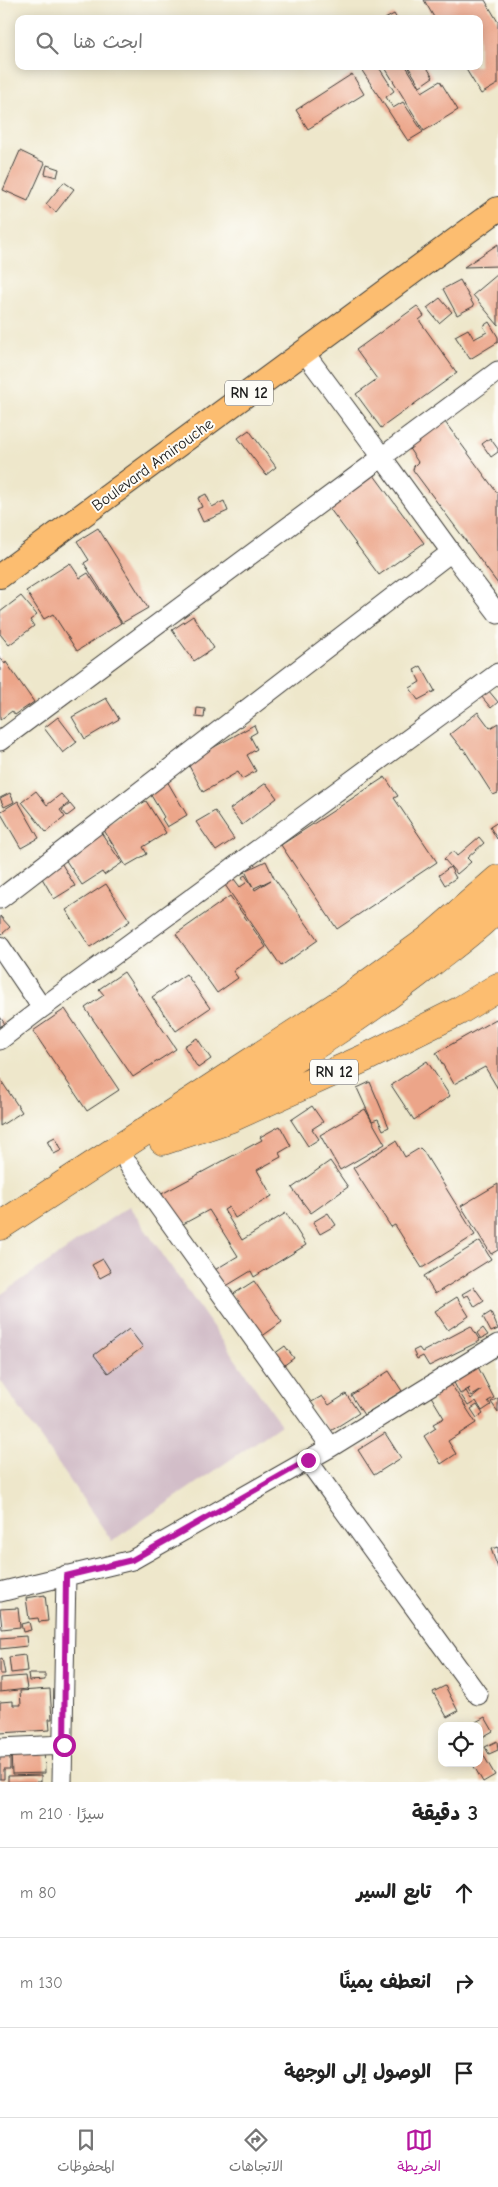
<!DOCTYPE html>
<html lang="ar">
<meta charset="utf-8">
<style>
body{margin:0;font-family:"Comic Neue","Playpen Sans Arabic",sans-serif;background:#f6f6f6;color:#222;direction:rtl}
.controls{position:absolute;right:15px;bottom:15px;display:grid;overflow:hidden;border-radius:10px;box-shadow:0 2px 12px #0003}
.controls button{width:45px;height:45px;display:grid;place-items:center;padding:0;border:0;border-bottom:1px solid #e0e0e0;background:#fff;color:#222;font:25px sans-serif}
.stop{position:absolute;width:15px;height:15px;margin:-11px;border:4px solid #b5179e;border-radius:50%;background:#fff}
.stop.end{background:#b5179e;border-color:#fff;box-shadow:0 1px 5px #0008}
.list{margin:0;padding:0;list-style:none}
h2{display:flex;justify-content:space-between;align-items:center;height:65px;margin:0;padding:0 20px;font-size:21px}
h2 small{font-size:16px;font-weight:400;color:#767676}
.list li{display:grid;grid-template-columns:32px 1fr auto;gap:15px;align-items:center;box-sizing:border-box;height:90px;padding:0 20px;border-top:1px solid #e0e0e0}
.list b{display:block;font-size:19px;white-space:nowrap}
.list em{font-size:16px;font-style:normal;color:#767676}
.icon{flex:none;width:28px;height:28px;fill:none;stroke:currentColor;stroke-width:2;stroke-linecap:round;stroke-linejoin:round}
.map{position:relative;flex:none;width:498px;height:1782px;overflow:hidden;direction:ltr}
.search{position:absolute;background:#fff;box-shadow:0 2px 12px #0003;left:15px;right:15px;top:15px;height:55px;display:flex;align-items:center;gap:12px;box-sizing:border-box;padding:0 18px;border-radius:10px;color:#767676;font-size:19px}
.sheet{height:335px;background:#fff}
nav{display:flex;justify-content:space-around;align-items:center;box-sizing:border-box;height:70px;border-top:1px solid #e0e0e0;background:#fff;font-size:14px;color:#767676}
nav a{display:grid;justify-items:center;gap:2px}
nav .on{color:#b5179e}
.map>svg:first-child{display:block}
</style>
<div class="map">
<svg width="498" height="1782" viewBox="0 0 498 1782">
<rect width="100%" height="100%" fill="#fdfcf7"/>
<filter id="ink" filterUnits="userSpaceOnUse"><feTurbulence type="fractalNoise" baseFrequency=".02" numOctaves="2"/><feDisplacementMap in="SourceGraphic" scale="10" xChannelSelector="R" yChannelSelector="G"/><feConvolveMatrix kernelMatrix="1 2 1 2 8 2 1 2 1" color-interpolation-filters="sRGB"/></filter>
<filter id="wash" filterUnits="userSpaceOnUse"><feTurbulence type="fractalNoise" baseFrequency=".0096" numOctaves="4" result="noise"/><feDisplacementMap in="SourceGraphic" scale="20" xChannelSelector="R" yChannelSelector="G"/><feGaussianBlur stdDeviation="1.12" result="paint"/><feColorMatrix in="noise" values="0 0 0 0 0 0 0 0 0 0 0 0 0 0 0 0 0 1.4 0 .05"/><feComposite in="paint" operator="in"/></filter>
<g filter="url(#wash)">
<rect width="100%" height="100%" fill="#eee7cb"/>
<path fill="#d2bdc8" d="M129 1206 281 1425 112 1541 0 1380V1295Z"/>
<g id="blocks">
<path fill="#eca589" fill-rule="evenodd" d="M424 0H485L498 22V84L481 94 464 66H479V19H435Z
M394 14 397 19H385Z
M359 66H378L394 91 386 97 393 108 403 102 423 132 408 141Z
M384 66H406L422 92 440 81 458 110 424 131Z
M408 66H426L433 77 420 86Z
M352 74 364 94 308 129 296 110Z
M20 151 45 163 28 201 3 190Z
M47 165 59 169 57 177 45 174Z
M64 182 74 189 56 212 46 204Z
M498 244V266L464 267Z
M498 274V325L473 295Z
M460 280 474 306 457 315 443 289Z
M440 298 452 312 439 323 427 308Z
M417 306 424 316 419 320 457 373 381 428 356 394 377 379 356 350Z
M489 322 498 337V342L470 359 455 336 468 329 474 339 487 332 483 326Z
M442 418 498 494V584L413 470 414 466 418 462 406 444Z
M249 430 276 467 266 475 238 438Z
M490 438 498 449V452L491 457 482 444Z
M365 463 424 543 379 575 321 497Z
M206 494 212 507 224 501 228 511 203 522 197 509 202 507 198 498Z
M98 528 148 608 122 623 84 563 89 560 77 541Z
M70 563 80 578 88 573 121 623 77 651 53 614 44 619 26 591Z
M21 596 37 615 30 620 34 626 9 645 0 634V612Z
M193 616 214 648 194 661 172 630Z
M0 657 5 664 6 662 34 702 15 715 12 711 0 720Z
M421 666 435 691 418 700 410 688 420 682 414 670Z
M488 690 498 702 491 708 481 696Z
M106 698 119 719 85 739 72 717Z
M197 708 205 709 204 718 196 717Z
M478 712 490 728 498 723V793L493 795 463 748 462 749 450 734Z
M58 717 77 742 63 753 44 728Z
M254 725 257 732 250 736 257 749 247 755 256 771 242 779 238 772 203 792 187 762Z
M385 777 398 796 394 798 437 862 337 929 281 845Z
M167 781 187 815 167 827 162 819 164 817 149 792Z
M266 783 277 798 242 825 230 809Z
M36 791 47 805 61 794 69 803 60 810 65 817 46 832 22 802Z
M10 793 14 802 4 807 0 798Z
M18 801 39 838 21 848 0 812Z
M146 801 166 833 143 847 147 854 126 866 102 827Z
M70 804 75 810 67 816 62 810Z
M215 811 234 839 216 851 196 822Z
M498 822V838L497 839 490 827Z
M100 831 122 863 104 875 102 872 82 885 63 856Z
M479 837 484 843 467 858 471 862 457 874 444 859 453 851 457 856Z
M60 861 75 886 54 899 39 873Z
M266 861 274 878 318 940 281 966 225 885 234 879 240 887 246 883 242 877 245 875 253 887 245 871ZM271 880 255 890 254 888Z
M450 867 456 878 445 885 439 875Z
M106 884 130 921 90 947 66 910Z
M230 896 266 947 233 971 238 978 217 993 176 934Z
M0 916 10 927 2 934 0 932Z
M124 972 176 1049 133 1077 85 1008 104 995 99 989Z
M186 974 210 1008 176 1031 152 997Z
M65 1009 119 1090 87 1111 33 1031Z
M0 1017 5 1024 0 1027Z
M496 1019 498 1022V1089L485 1067 454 1084 436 1053Z
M197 1038 211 1059 198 1068 184 1046Z
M427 1061 450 1096 414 1120 391 1085Z
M0 1079 22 1112 0 1126Z
M370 1082 389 1127 383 1130 378 1119 372 1121 357 1088Z
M312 1106 323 1122 312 1129 319 1139 308 1146 291 1120Z
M365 1109 385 1144 340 1170 320 1135Z
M280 1126 291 1146 279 1153 281 1157 257 1170 272 1196 235 1218 229 1207 224 1210 242 1240 286 1213 306 1245 254 1277 251 1271 223 1288 213 1271 238 1256 209 1210 174 1229 156 1197 262 1140 260 1137Z
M55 1137 62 1150 54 1154 47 1141Z
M396 1141 405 1157 420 1148 423 1151 475 1235 422 1268 395 1225 391 1227 353 1168Z
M330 1161 348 1187 311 1213 292 1188Z
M498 1184V1250L491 1254 461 1206Z
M328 1213 336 1225 320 1234 313 1222Z
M480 1241 491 1259 435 1294 424 1276Z
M103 1259 111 1272 100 1278 92 1265Z
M254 1281 282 1322 261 1337 232 1295Z
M474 1287 484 1301 475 1307 468 1295 464 1297 462 1294Z
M457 1297 469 1316 448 1330 435 1311Z
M491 1312 498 1329 491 1332 483 1317Z
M471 1326 480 1341 429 1366 423 1356 417 1359 413 1351 419 1348 422 1352Z
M483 1328 488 1335 481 1339 477 1333Z
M129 1329 143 1347 108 1373 94 1355Z
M285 1346 294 1358 283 1366 274 1354Z
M476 1363 494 1398 488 1401 491 1405 482 1411 476 1401 468 1406 461 1395 466 1391 471 1399 482 1390 472 1396 468 1390 470 1388 460 1394 451 1377Z
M389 1371 402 1391 364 1415 351 1395Z
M449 1381 476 1423 448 1441 456 1454 441 1464 424 1436 436 1428 433 1424 444 1418 429 1393Z
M346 1394 359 1413 329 1432 310 1403 322 1396 329 1405Z
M498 1398V1412L491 1402Z
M477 1405 483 1414 477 1418 471 1409Z
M385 1433 401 1458 374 1475 358 1450Z
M498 1547V1568L491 1549Z
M45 1595 48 1621 39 1622 38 1618 29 1619 26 1598Z
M18 1608 20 1627 2 1629 0 1609Z
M29 1622 31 1630 23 1632 21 1624Z
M26 1636 27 1646 0 1649V1638Z
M25 1655 27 1671 11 1673 9 1657Z
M2 1658 5 1674H0V1659Z
M28 1674H45V1680L29 1681Z
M25 1676 27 1689 0 1692V1678Z
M445 1686 458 1711 447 1717 433 1692Z
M50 1689 52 1719H49L50 1730 0 1733V1702L13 1701V1705H21L20 1691Z
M485 1717 493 1731 479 1739V1726L472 1724Z
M497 1741 498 1750 489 1754 485 1747Z
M44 1749 45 1773 12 1774 11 1751Z
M481 1751 495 1775 483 1782 472 1763H479Z
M0 1755H10V1769H4V1779H0Z
M41 1775V1782H8V1776Z"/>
</g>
</g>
<g filter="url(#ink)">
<use href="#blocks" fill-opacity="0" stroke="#3c3a36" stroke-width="1"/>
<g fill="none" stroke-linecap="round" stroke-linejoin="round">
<g stroke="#3c3a36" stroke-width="21">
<path id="minor" d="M304 352 382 457 498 371
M451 552 498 614
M0 741 382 457 451 552 0 899
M0 946 42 1008 0 1040
M42 1008 498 673
M128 1164 331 1447
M308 1461 478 1695
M0 1592 132 1560 331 1447 498 1344
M0 1748 64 1745
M62 1782 66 1575"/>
</g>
<g stroke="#3c3a36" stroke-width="26">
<path id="major" d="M0 576 498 209"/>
</g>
<g stroke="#3c3a36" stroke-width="29">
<path id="highway" d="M189 1125C272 1073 355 1023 431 963 454 945 478 928 498 907
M163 1141 229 1119 365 1058 459 1011 498 987
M0 1226 341 1003 428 940 498 879"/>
</g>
<use href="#minor" stroke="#fff" stroke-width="19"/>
<use href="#major" stroke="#fcbd6f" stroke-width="24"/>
<use href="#highway" stroke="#fcbd6f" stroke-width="28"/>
</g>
</g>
<g fill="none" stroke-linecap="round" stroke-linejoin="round" filter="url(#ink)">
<path stroke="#b5179e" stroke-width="6" d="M64 1745 66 1576 132 1560 308 1460"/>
</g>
<g text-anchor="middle" stroke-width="4" stroke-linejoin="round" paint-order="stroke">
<g fill="#fdfcf7" stroke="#605f5e" stroke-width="1">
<rect x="225" y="380.5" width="48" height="25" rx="4"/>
<rect x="310" y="1059.5" width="48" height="25" rx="4"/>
</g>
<g font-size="15" font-weight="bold" fill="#1c1c1c">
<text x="249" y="398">RN 12</text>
<text x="334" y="1077">RN 12</text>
</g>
<g font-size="16" fill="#1c1c1c" stroke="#fdfcf7">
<text transform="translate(152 464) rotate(-36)" y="6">Boulevard Amirouche</text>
</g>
</g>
</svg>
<div class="controls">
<button><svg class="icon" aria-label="locate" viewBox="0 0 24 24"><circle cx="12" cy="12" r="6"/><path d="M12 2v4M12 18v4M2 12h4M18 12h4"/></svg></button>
</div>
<div class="stop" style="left:64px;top:1745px"></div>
<div class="stop end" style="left:308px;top:1460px"></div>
<div class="search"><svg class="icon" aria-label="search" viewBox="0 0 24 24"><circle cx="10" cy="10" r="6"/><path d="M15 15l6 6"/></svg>ابحث هنا</div>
</div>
<section class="sheet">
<h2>3 دقيقة<small>سيرًا · 210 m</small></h2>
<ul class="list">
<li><svg class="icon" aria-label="ahead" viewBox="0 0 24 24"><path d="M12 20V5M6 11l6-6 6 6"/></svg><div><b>تابع السير</b></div><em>80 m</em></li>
<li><svg class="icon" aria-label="right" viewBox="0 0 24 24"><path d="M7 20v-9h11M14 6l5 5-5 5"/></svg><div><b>انعطف يمينًا</b></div><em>130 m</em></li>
<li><svg class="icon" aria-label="arrive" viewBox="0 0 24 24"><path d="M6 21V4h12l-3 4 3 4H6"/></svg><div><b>الوصول إلى الوجهة</b></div></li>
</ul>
</section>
<nav>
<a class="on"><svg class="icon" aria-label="map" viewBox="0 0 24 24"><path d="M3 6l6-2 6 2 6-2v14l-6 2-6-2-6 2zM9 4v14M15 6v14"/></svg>الخريطة</a>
<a><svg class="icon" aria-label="directions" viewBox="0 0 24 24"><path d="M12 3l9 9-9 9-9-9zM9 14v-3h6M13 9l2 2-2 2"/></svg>الاتجاهات</a>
<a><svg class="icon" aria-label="saved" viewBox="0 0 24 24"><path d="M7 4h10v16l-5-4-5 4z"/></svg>المحفوظات</a>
</nav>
